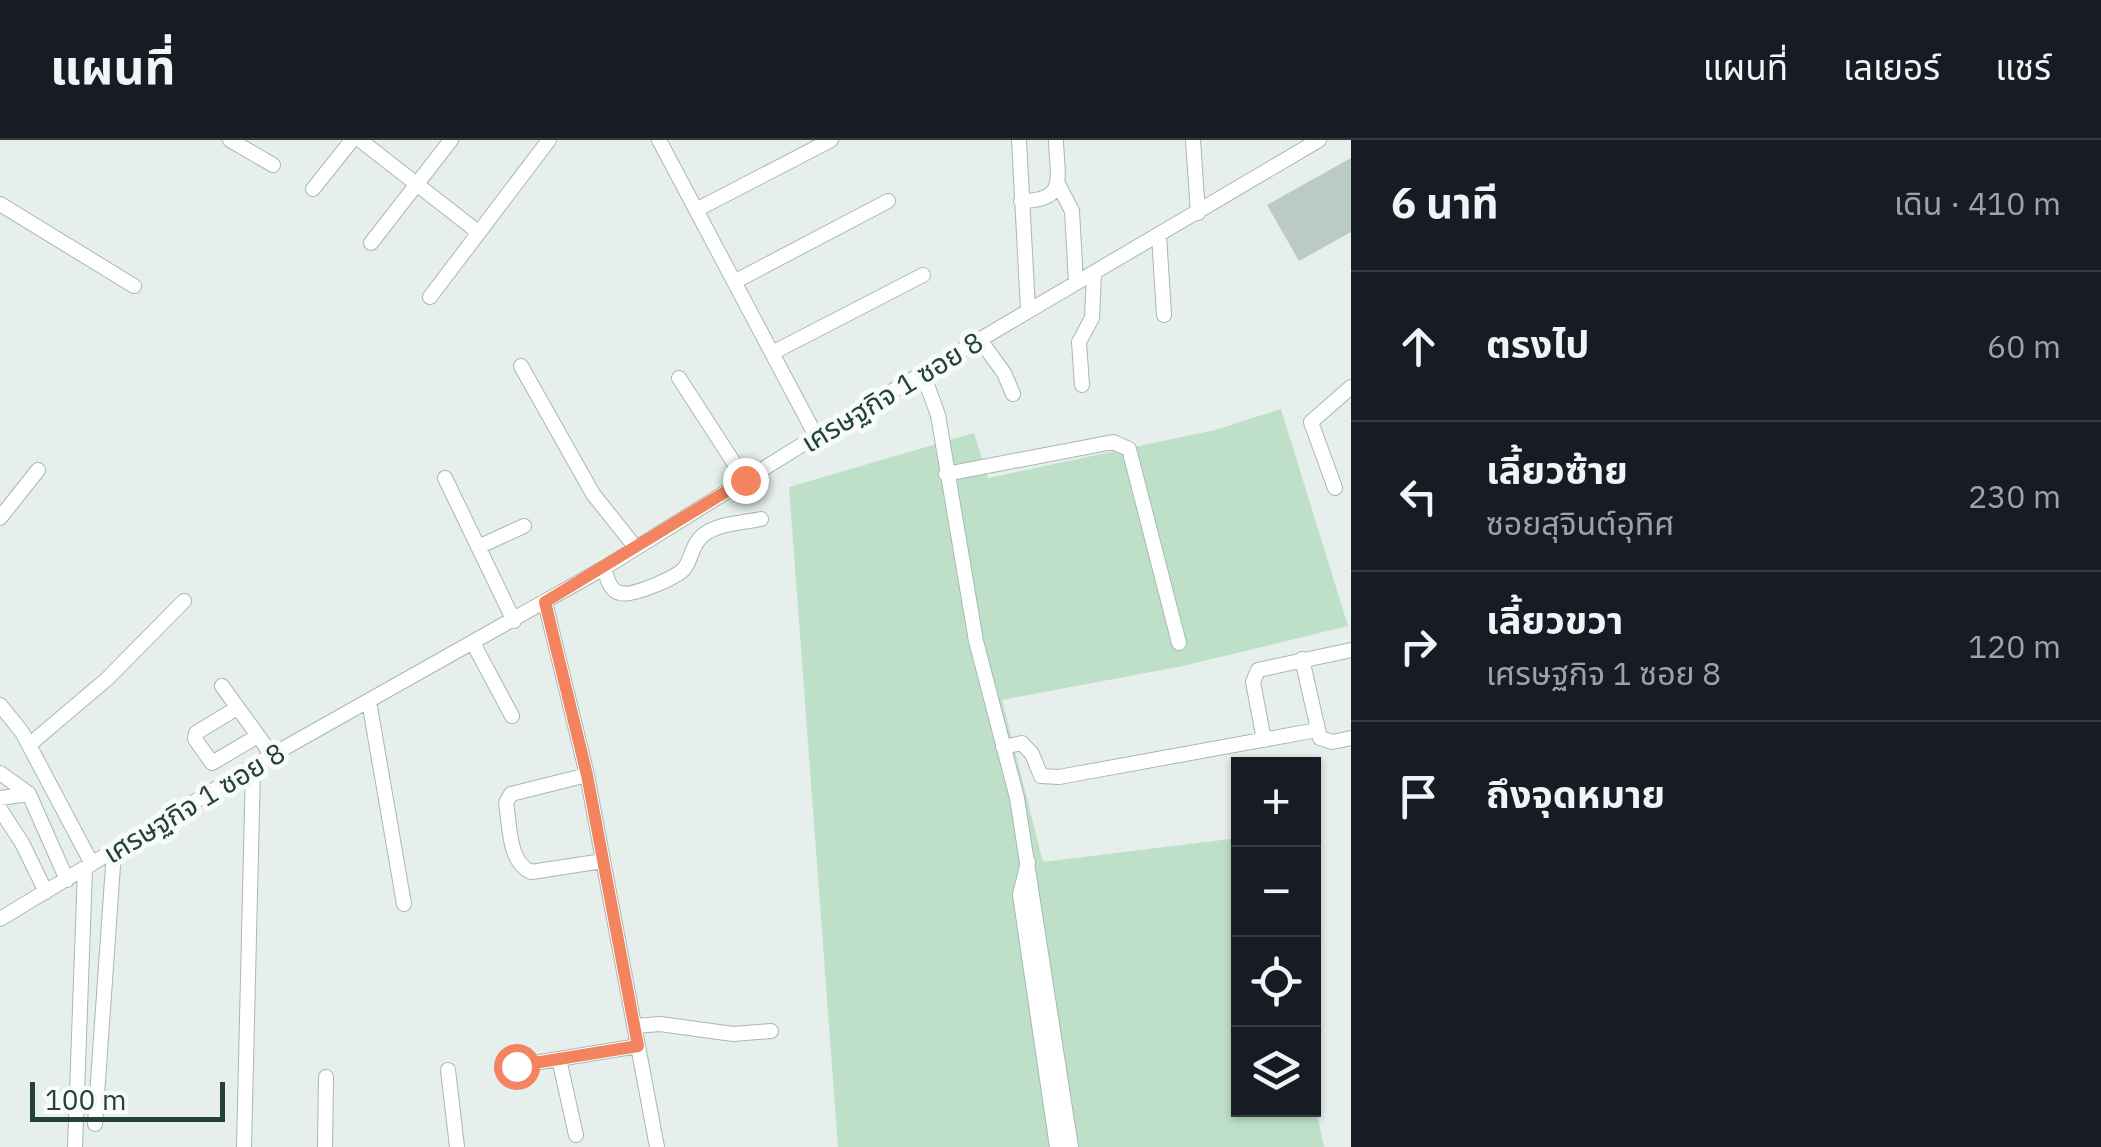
<!DOCTYPE html>
<html lang="th">
<meta charset="utf-8">
<style>
body{margin:0;font-family:"IBM Plex Sans","Noto Sans Thai",sans-serif;background:#20242c;color:#f1f3f6}
.controls{position:absolute;right:30px;bottom:30px;display:grid;overflow:hidden;border-radius:0px;box-shadow:0 2px 8px #0004}
.controls button{width:90px;height:90px;display:grid;place-items:center;padding:0;border:0;border-bottom:2px solid #363941;background:#171b24;color:#f1f3f6;font:50px sans-serif}
.scale{position:absolute;left:30px;bottom:25px;width:195px;box-sizing:border-box;padding-left:10px;border:5px solid #24423a;border-top:0;font-size:28px;line-height:35px;white-space:nowrap;color:#24423a;-webkit-text-stroke:8px #f7fbf9;paint-order:stroke}
.stop{position:absolute;width:30px;height:30px;margin:-22px;border:8px solid #f4845f;border-radius:50%;background:#fff}
.stop.end{background:#f4845f;border-color:#fff;box-shadow:0 2px 10px #0008}
.list{margin:0;padding:0;list-style:none}
h2{display:flex;justify-content:space-between;align-items:center;height:130px;margin:0;padding:0 40px;font-size:42px}
h2 small{font-size:32px;font-weight:400;color:#9ea1a6}
.list li{display:grid;grid-template-columns:65px 1fr auto;gap:30px;align-items:center;box-sizing:border-box;height:150px;padding:0 40px;border-top:2px solid #363941}
.list b{display:block;font-size:38px;white-space:nowrap}
.list p{margin:0;font-size:32px;white-space:nowrap;color:#9ea1a6}
.list em{font-size:32px;font-style:normal;color:#9ea1a6}
.icon{flex:none;width:55px;height:55px;fill:none;stroke:currentColor;stroke-width:2;stroke-linecap:round;stroke-linejoin:round}
.map{position:relative;flex:none;width:1351px;height:1007px;overflow:hidden}
header{display:flex;align-items:center;gap:60px;box-sizing:border-box;height:140px;padding:0 50px;background:#171b24;border-bottom:2px solid #363941}
header strong{font-size:48px}
nav{display:flex;gap:55px;margin-inline-start:auto;font-size:35px}
main{display:flex}
aside{flex:1;background:#171b24}
.map>svg:first-child{display:block}
</style>
<header>
<strong>แผนที่</strong>
<nav><a>แผนที่</a><a>เลเยอร์</a><a>แชร์</a></nav>
</header>
<main>
<div class="map">
<svg width="1351" height="1007" viewBox="0 0 1351 1007">
<rect width="100%" height="100%" fill="#e6efeb"/>
<path fill="#bfe0c8" d="M1281 269 1348 486 1183 526 1002 560 1043 722 1238 698V970H1314V958L1324 1007H838L789 347 974 293 988 338 1215 290Z"/>
<path fill="#bbcac4" d="M1351 18V92L1299 121 1267 65Z"/>
<g fill="none" stroke-linecap="round" stroke-linejoin="round">
<g stroke="#a8b8b2" stroke-width="16">
<path id="minor" d="M230 0 273 25
M360 0 478 92
M659 0 816 296
M1019 0 1028 170
M1193 0 1198 73
M1057 42 1072 71 1076 143
M313 49 352 0
M1021 61C1068 61 1057 38 1056 0
M0 64 134 146
M696 70 831 0
M1159 95 1164 175
M371 103 451 0
M734 142 888 61
M430 157 549 0
M980 200 1004 233 1013 254
M772 213 923 135
M521 226 593 354 636 408
M923 234 938 275 976 501 1017 658 1071 1007
M679 238 745 340
M1082 245 1079 202 1092 178 1094 133
M946 334 1113 302 1129 309 1179 503
M445 338 514 481
M1335 348 1311 282 1351 247
M0 378 38 330
M478 407 524 386
M604 428C607 437 609 450 620 453 632 457 675 438 684 429 692 419 691 406 702 396 717 383 743 383 761 379
M545 462 587 635 657 1007
M473 503 512 576
M1302 519 1320 598 1332 602 1351 598
M222 546 272 615
M369 561 404 764
M0 565 22 592 92 724
M237 568 196 593 195 599 212 623 256 597
M1264 600 1253 542 1258 530 1351 510
M29 605 107 539 184 461
M1003 607 1022 603 1032 614 1041 636 1059 637 1317 590
M0 633 29 654 67 740
M587 635 511 654 506 663C510 685 508 722 531 732L603 721
M0 658 29 654
M0 669 22 703 46 752
M1028 722 1020 755 1057 1007
M0 779 272 615 604 428 816 296 1319 0
M634 886 660 884 733 894 771 891
M559 919 576 995
M516 926 638 906
M448 930 457 1007
M95 984 114 711
M75 1007 85 730
M244 1007 253 627
M325 1007 326 937"/>
</g>
<use href="#minor" stroke="#fff" stroke-width="14"/>
</g>
<g fill="none" stroke-linecap="round" stroke-linejoin="round">
<path stroke="#f4845f" stroke-width="12" d="M516 926 638 906 587 635 545 462 745 340"/>
</g>
<g text-anchor="middle" stroke-width="10" stroke-linejoin="round" paint-order="stroke">
<g font-size="28" fill="#24423a" stroke="#f7fbf9">
<text transform="translate(892 252) rotate(-31)" y="10">เศรษฐกิจ 1 ซอย 8</text>
<text transform="translate(194 663) rotate(-31)" y="10">เศรษฐกิจ 1 ซอย 8</text>
</g>
</g>
</svg>
<div class="controls">
<button>+</button>
<button>−</button>
<button><svg class="icon" aria-label="locate" viewBox="0 0 24 24"><circle cx="12" cy="12" r="6"/><path d="M12 2v4M12 18v4M2 12h4M18 12h4"/></svg></button>
<button><svg class="icon" aria-label="layers" viewBox="0 0 24 24"><path d="M12 4l9 5-9 5-9-5zM3 14l9 5 9-5"/></svg></button>
</div>
<div class="scale">100 m</div>
<div class="stop" style="left:516px;top:926px"></div>
<div class="stop end" style="left:745px;top:340px"></div>
</div>
<aside>
<h2>6 นาที<small>เดิน · 410 m</small></h2>
<ul class="list">
<li><svg class="icon" aria-label="ahead" viewBox="0 0 24 24"><path d="M12 20V5M6 11l6-6 6 6"/></svg><div><b>ตรงไป</b></div><em>60 m</em></li>
<li><svg class="icon" aria-label="left" viewBox="0 0 24 24"><path d="M17 20v-9H6M10 6l-5 5 5 5"/></svg><div><b>เลี้ยวซ้าย</b><p>ซอยสุจินต์อุทิศ</p></div><em>230 m</em></li>
<li><svg class="icon" aria-label="right" viewBox="0 0 24 24"><path d="M7 20v-9h11M14 6l5 5-5 5"/></svg><div><b>เลี้ยวขวา</b><p>เศรษฐกิจ 1 ซอย 8</p></div><em>120 m</em></li>
<li><svg class="icon" aria-label="arrive" viewBox="0 0 24 24"><path d="M6 21V4h12l-3 4 3 4H6"/></svg><div><b>ถึงจุดหมาย</b></div></li>
</ul>
</aside>
</main>
